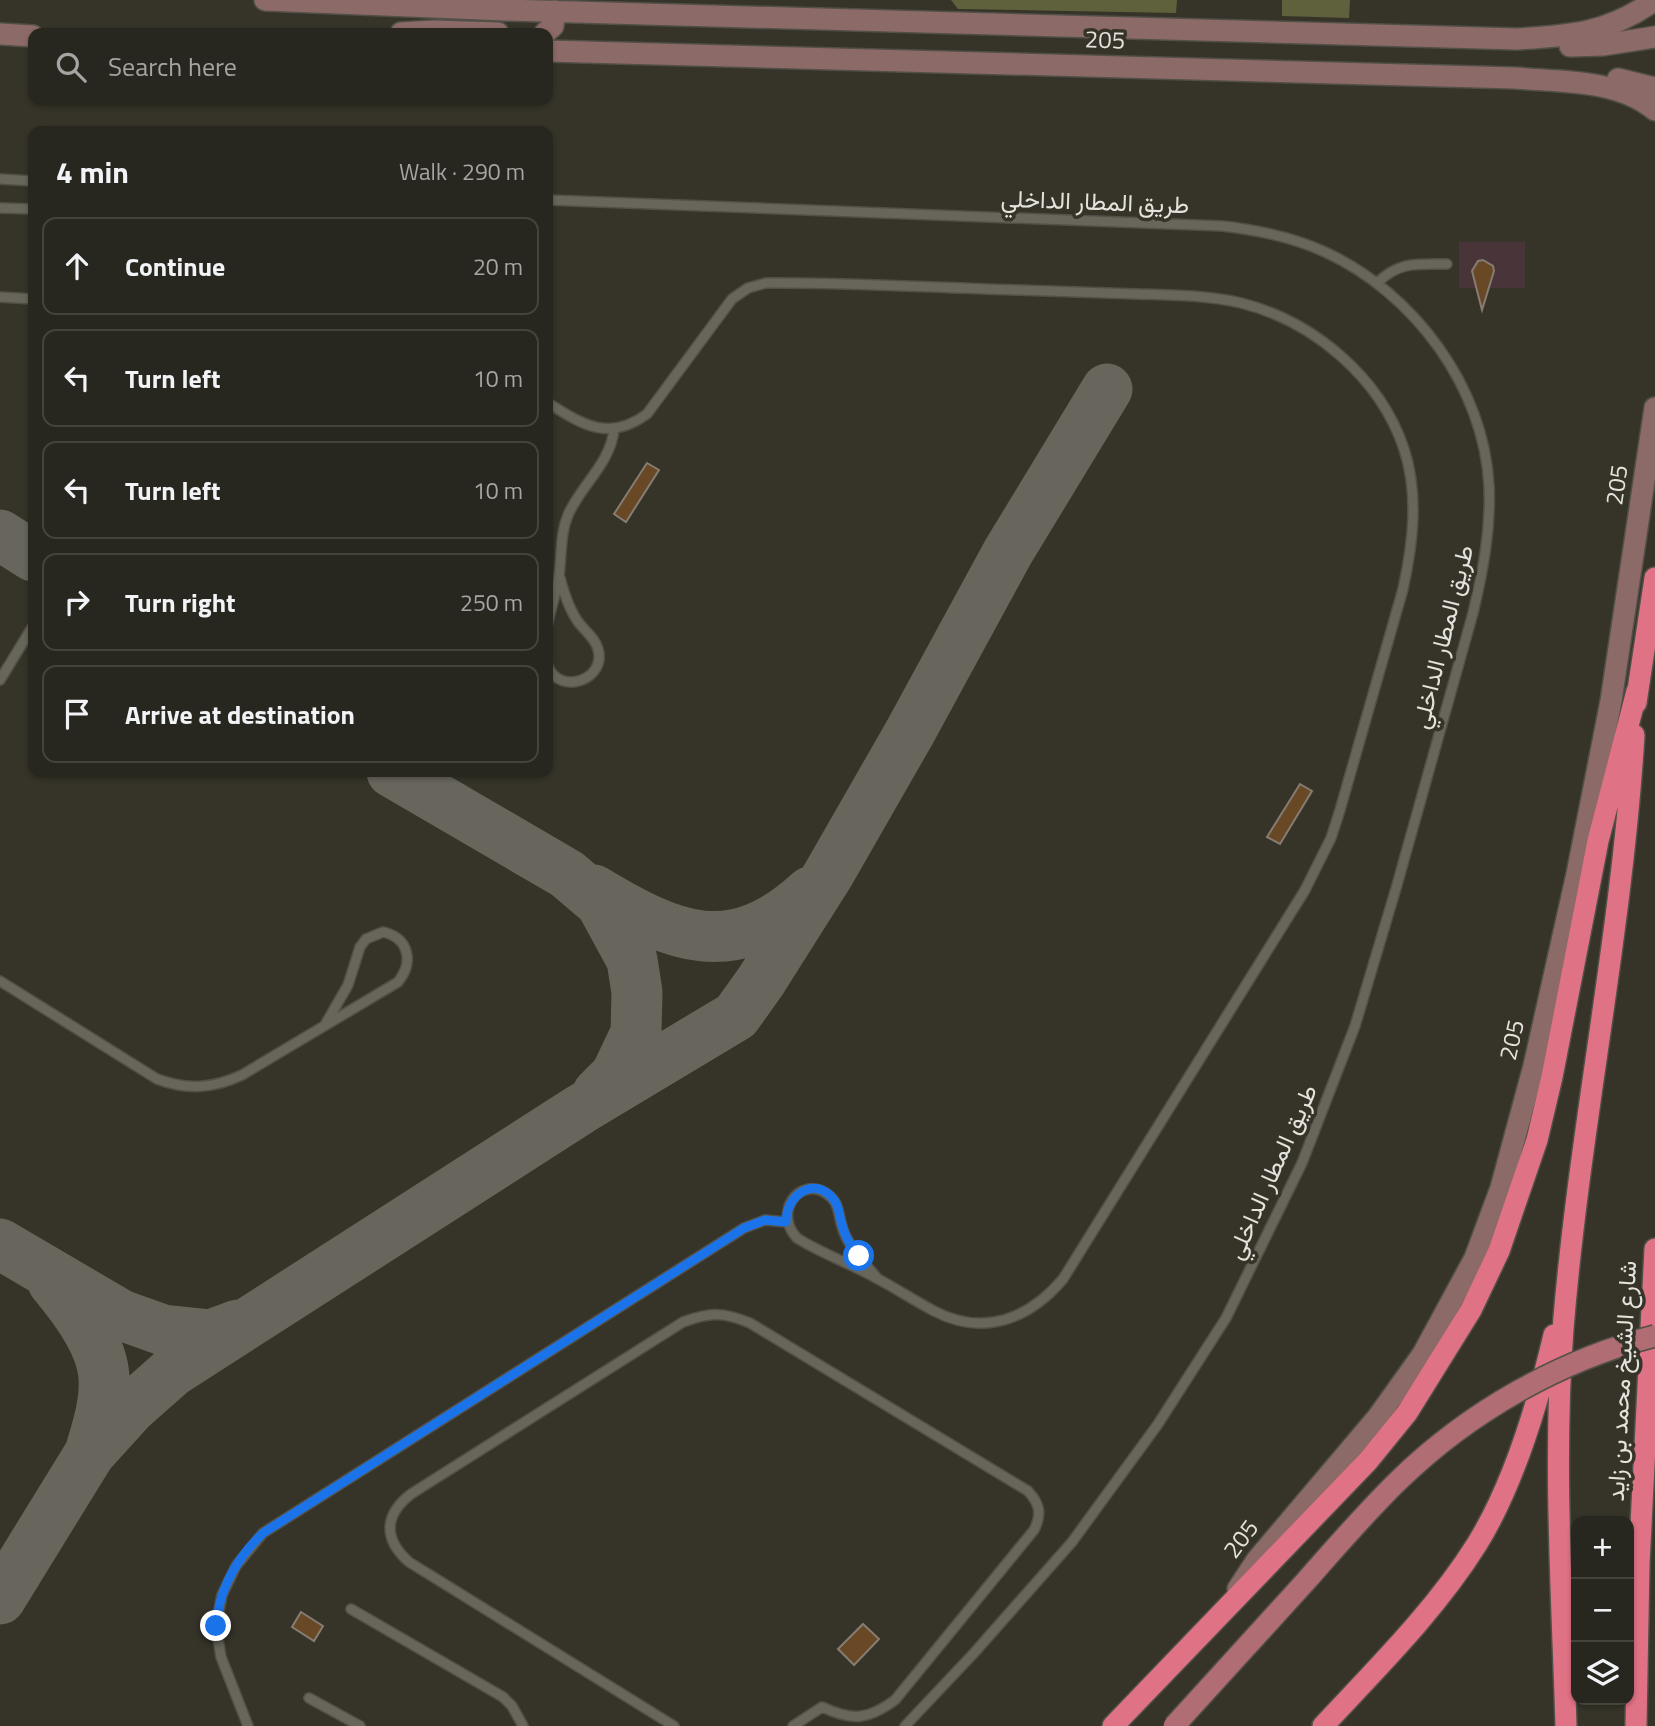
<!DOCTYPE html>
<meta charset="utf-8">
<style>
body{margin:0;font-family:"Titillium Web",Vazirmatn,sans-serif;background:#34332c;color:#f1f3f6}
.controls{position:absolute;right:21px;bottom:21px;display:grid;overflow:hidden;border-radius:14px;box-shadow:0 2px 5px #0004}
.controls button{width:63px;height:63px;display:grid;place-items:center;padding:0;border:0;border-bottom:2px solid #44443d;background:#28271f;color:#f1f3f6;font:35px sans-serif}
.stop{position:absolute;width:21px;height:21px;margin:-16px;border:5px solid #1a73e8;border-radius:50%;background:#fff}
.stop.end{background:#1a73e8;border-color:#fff;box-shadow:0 2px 7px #0008}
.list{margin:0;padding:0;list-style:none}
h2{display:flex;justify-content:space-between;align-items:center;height:91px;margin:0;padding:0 28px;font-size:30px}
h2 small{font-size:23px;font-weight:400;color:#a5a5a4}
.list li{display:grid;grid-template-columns:46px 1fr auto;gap:21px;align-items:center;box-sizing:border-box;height:98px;margin:0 14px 14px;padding:0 14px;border:2px solid #44443d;border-radius:14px}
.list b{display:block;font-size:26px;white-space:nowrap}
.list em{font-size:23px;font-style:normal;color:#a5a5a4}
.icon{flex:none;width:38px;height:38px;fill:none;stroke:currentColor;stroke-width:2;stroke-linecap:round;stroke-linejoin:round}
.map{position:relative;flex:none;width:1655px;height:1726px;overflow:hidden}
.search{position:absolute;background:#28271f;box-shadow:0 2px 5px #0004;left:28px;top:28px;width:525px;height:77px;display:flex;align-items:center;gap:18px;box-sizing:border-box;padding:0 24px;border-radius:14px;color:#a5a5a4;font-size:26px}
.panel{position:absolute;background:#28271f;box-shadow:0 2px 5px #0004;left:28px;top:126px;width:525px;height:651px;border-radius:14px}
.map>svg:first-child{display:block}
</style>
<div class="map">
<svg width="1655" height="1726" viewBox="0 0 1655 1726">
<rect width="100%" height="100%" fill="#363429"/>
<path fill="#493539" d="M1459 242H1525V288H1459Z"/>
<path fill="#5f613c" d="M951 0H1177L1176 13 958 9Z
M1282 0H1350L1349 18 1282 16Z"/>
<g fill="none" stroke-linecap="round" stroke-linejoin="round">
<path stroke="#67655c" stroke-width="51" d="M0 535 33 556
M392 772 567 874 601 903 632 960 637 992 636 1033 616 1075 598 1093
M594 890C674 938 732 964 810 892
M0 1244 121 1315 163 1330 211 1335 238 1325
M53 1282C74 1307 102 1343 104 1377 106 1403 97 1428 90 1453
M0 1599 90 1453 130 1409 173 1371 581 1109 736 1016 761 981 828 875 910 732 1008 552 1107 389"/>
</g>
<path fill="#684825" stroke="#867c73" stroke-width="2" d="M1483 260 1493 266 1494 271 1482 310 1472 271 1478 261Z
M647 463 659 470 626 522 614 514Z
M1300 784 1312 791 1280 844 1267 837Z
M301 1612 323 1626 314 1641 292 1627Z
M863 1624 879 1639 854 1665 838 1649Z"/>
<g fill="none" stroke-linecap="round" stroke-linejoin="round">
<g stroke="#514f47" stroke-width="12">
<path id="lane" d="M0 179 33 181
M548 200 1222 226C1258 230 1293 237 1325 252 1414 293 1484 387 1489 486 1491 529 1483 571 1473 613L1397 885 1355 1026 1302 1163 1226 1318 1158 1424 1072 1542 974 1653 905 1726
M0 208 33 209
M1377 283C1399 261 1418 264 1447 264
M0 297 33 299
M548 403C583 425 609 442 647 414L732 299 748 288 766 283C850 282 935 288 1019 290 1058 291 1097 293 1136 294 1171 295 1207 295 1241 303 1313 321 1380 377 1404 449 1419 495 1413 543 1403 589L1340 810 1331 838 1305 890 1063 1279C1029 1319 984 1337 934 1311 915 1301 897 1289 878 1279 852 1264 822 1254 797 1238 773 1213 799 1175 827 1194 838 1201 838 1211 841 1223 846 1245 863 1261 877 1278
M548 623C551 607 557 591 559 575 562 554 560 534 568 515 581 485 611 463 614 429
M548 666C559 696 607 680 598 649 595 638 586 632 579 623 569 610 564 593 560 578
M0 680 33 626
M0 981 157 1079C187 1090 212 1089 242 1075L398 982C414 962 409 938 383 932L366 939 360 947 348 985 325 1025
M351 1609 503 1697 512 1706 523 1726
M309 1698 360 1726
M248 1726 221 1657 216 1626 222 1595 236 1566 263 1533 744 1228 765 1220 786 1222
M674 1726 409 1562C383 1539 384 1515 411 1494L683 1322C711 1312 723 1312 750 1323L1028 1491C1040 1504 1042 1514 1034 1530L895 1700C868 1720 852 1721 822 1707L793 1726"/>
</g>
<g stroke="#514f47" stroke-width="24">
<path id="secondary" d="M265 0 505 10 1517 39C1571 36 1609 33 1655 0
M401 33 434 31 498 33
M545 33 553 26 555 11
M0 34 33 36
M1570 46 1603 45 1655 37
M548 51 1515 78C1561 82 1618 79 1655 110
M1618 79 1655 88
M1238 1589 1257 1560 1378 1417 1423 1354 1475 1258 1501 1188 1534 1066 1577 874 1611 701 1655 408"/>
</g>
<g stroke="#514f47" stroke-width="24">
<path id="highway" d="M1636 703 1655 578
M1113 1726 1368 1461 1407 1413 1471 1310 1499 1251 1537 1140 1552 1077 1598 841 1637 691
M1323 1726C1377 1668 1435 1611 1477 1544 1514 1484 1538 1403 1554 1335
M1566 1726C1562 1594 1553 1461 1563 1329 1579 1130 1622 934 1634 735
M1636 1726 1639 1564 1655 1249"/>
</g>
<use href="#lane" stroke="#68665a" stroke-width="9"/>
<use href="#secondary" stroke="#8c6a67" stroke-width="21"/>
<use href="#highway" stroke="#e07285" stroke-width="21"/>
<g stroke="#514f47" stroke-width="24" stroke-linecap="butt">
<path id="primary-bridge" d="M1174 1726C1218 1678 1262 1629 1306 1581 1336 1547 1366 1512 1399 1480 1469 1412 1560 1360 1655 1336"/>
</g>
<use href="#primary-bridge" stroke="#b06d74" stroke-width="21"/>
</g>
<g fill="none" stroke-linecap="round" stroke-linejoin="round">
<path stroke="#1a73e8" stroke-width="9" d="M216 1626C219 1589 237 1558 263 1533L744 1228 765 1220 786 1222C786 1194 816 1175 834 1200 839 1206 839 1214 841 1221 844 1235 850 1246 859 1256"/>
</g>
<g text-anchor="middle" stroke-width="7" stroke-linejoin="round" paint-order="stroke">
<g font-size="24" fill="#e4e2dc" stroke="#363429">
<text transform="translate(1105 40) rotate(2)" y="8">205</text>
<text transform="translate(1095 202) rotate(2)" y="8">طريق المطار الداخلي</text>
<text transform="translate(1617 485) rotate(-82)" y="8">205</text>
<text transform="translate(1443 637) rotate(-76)" y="8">طريق المطار الداخلي</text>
<text transform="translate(1512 1040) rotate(-77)" y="8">205</text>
<text transform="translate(1272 1172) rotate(-66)" y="8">طريق المطار الداخلي</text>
<text transform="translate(1622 1381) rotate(-87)" y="8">شارع الشيخ محمد بن زايد</text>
<text transform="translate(1241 1539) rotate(-53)" y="8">205</text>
</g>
</g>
</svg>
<div class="controls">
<button>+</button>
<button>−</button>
<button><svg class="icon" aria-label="layers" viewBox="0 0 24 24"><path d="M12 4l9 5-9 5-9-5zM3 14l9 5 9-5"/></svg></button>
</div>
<div class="stop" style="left:859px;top:1256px"></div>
<div class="stop end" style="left:216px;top:1626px"></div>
<div class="search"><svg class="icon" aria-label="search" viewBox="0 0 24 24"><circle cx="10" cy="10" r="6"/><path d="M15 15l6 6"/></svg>Search here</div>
<section class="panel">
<h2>4 min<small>Walk · 290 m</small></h2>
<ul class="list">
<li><svg class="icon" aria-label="ahead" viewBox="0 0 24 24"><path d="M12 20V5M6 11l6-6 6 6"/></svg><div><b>Continue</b></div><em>20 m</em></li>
<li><svg class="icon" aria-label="left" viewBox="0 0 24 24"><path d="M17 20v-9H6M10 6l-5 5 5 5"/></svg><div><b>Turn left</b></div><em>10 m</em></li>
<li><svg class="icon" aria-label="left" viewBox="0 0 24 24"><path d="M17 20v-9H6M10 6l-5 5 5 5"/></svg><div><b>Turn left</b></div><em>10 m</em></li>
<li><svg class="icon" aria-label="right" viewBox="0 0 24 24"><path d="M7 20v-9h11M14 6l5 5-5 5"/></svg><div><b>Turn right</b></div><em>250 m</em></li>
<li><svg class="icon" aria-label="arrive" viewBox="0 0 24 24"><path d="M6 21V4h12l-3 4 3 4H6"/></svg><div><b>Arrive at destination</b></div></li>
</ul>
</section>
</div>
